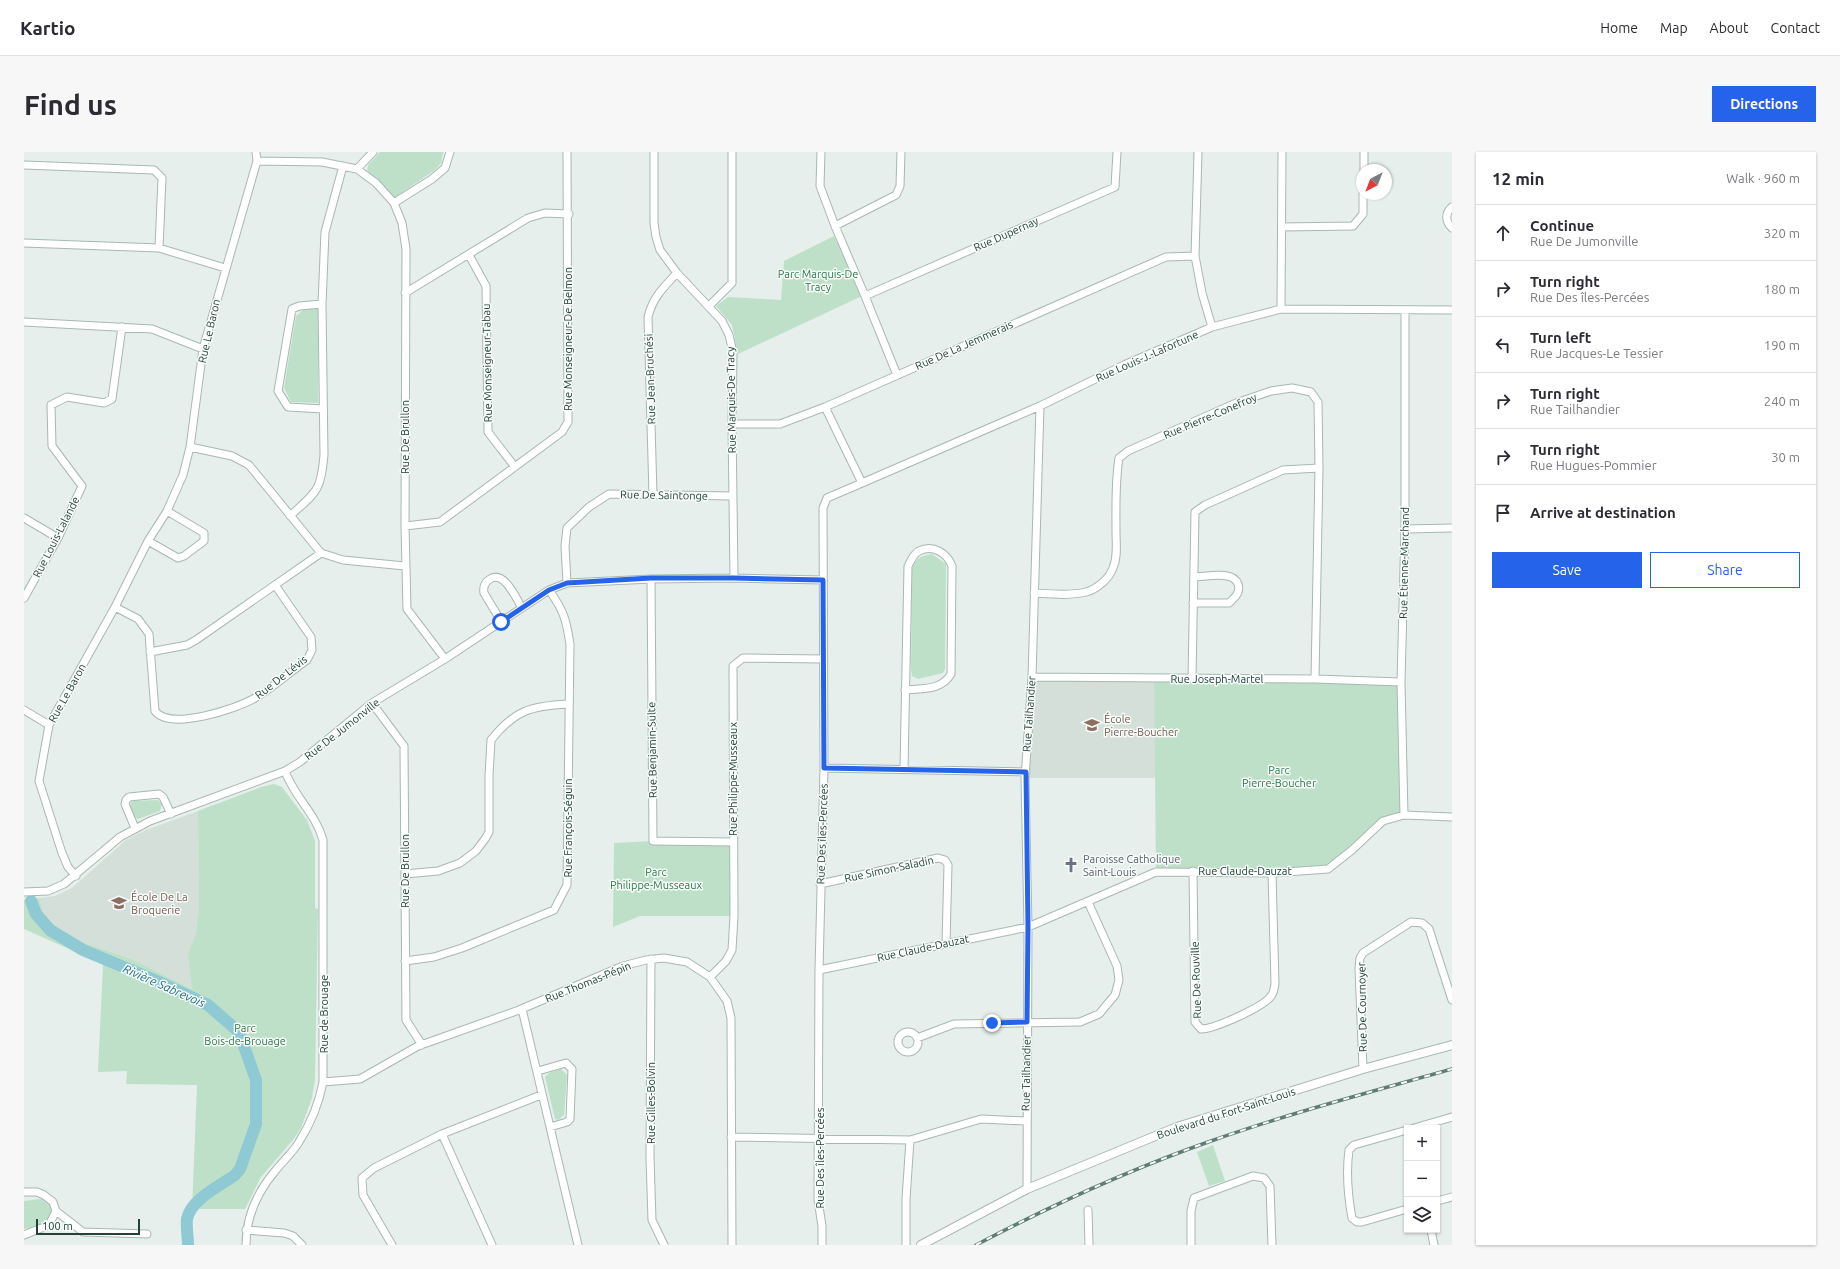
<!DOCTYPE html>
<meta charset="utf-8">
<style>
body{margin:0;font-family:Ubuntu,sans-serif;background:#f7f7f7;color:#2b2b33}
.controls{position:absolute;right:12px;bottom:12px;display:grid;overflow:hidden;border-radius:0px;box-shadow:0 1px 3px #0004}
.controls button{width:36px;height:36px;display:grid;place-items:center;padding:0;border:0;border-bottom:1px solid #e1e1e2;background:#fff;color:#2b2b33;font:20px sans-serif}
.compass{position:absolute;left:1332px;top:12px;width:36px;height:36px;border-radius:50%;background:#fff;box-shadow:0 1px 3px #0004;rotate:222deg}
.scale{position:absolute;left:12px;bottom:10px;width:104px;box-sizing:border-box;padding-left:4px;border:2px solid #24423a;border-top:0;font-size:11px;line-height:14px;white-space:nowrap;color:#24423a;-webkit-text-stroke:3px #f7fbf9;paint-order:stroke}
.stop{position:absolute;width:12px;height:12px;margin:-9px;border:3px solid #2563eb;border-radius:50%;background:#fff}
.stop.end{background:#2563eb;border-color:#fff;box-shadow:0 1px 4px #0008}
.list{margin:0;padding:0;list-style:none}
h2{display:flex;justify-content:space-between;align-items:center;height:52px;margin:0;padding:0 16px;font-size:17px}
h2 small{font-size:13px;font-weight:400;color:#7c7c81}
.list li{display:grid;grid-template-columns:26px 1fr auto;gap:12px;align-items:center;box-sizing:border-box;height:56px;padding:0 16px;border-top:1px solid #e1e1e2}
.list b{display:block;font-size:15px;white-space:nowrap}
.list p{margin:0;font-size:13px;white-space:nowrap;color:#7c7c81}
.list em{font-size:13px;font-style:normal;color:#7c7c81}
.actions{display:flex;gap:8px;padding:12px 16px}
.actions a{flex:1;padding:9px 0;border:1px solid #2563eb;border-radius:0px;text-align:center;font-size:14px;color:#2563eb}
.actions .main{background:#2563eb;color:#fff}
.icon{flex:none;width:22px;height:22px;fill:none;stroke:currentColor;stroke-width:2;stroke-linecap:round;stroke-linejoin:round}
.map{position:relative;flex:none;width:1428px;height:1093px;overflow:hidden;border-radius:0px}
header{display:flex;align-items:center;gap:24px;box-sizing:border-box;height:56px;padding:0 20px;background:#fff;border-bottom:1px solid #e1e1e2}
header strong{font-size:19px}
nav{display:flex;gap:22px;margin-inline-start:auto;font-size:14px}
.intro{display:flex;align-items:center;justify-content:space-between;box-sizing:border-box;height:96px;padding:0 24px}
h1{margin:0;font-size:28px}
.button{padding:10px 18px;border-radius:0px;background:#2563eb;color:#fff;font-size:14px;font-weight:700}
main{display:flex;gap:24px;padding:0 24px}
aside{flex:1;background:#fff;border-radius:0px;box-shadow:0 1px 3px #0004}
.map>svg:first-child{display:block}
</style>
<header>
<strong>Kartio</strong>
<nav><a>Home</a><a>Map</a><a>About</a><a>Contact</a></nav>
</header>
<div class="intro"><h1>Find us</h1><a class="button">Directions</a></div>
<main>
<div class="map">
<svg width="1428" height="1093" viewBox="0 0 1428 1093">
<rect width="100%" height="100%" fill="#e6efeb"/>
<path fill="#d4dfda" d="M1008 525 1130 527 1132 626H1001Z
M174 659 175 755 168 837 108 807 43 785 20 763 15 746 31 744 48 736 102 688 122 678Z"/>
<path fill="#bfe0c8" d="M356 0H419L417 11 411 18 370 46 343 19 344 13Z
M810 84 838 144 714 202 708 173 692 154 704 145 757 148 760 109Z
M294 156V251L267 250 260 236 272 164 279 158Z
M908 402 922 412 921 517 919 521 894 527 888 524 887 516 888 418C891 406 897 404 908 402Z
M1130 527 1377 530 1380 663 1359 669 1304 717 1132 720Z
M250 632 258 635 283 668 291 689V756L294 757 291 927 288 946 277 976 269 988 237 1025 221 1057H168L173 933 102 932 103 919 74 920 79 812 0 777V748L15 746 20 763 43 785 108 807 168 837 164 802 172 782 175 755 174 659 237 635Z
M134 648 138 652 136 659 114 667 111 665 106 655 107 650 110 649Z
M629 689 709 690 710 764H616L589 775 590 691Z
M537 917 543 923 540 963 534 968 531 967 530 963 521 925 525 921Z
M1189 993 1201 1029 1185 1034 1173 1000Z
M23 1046 29 1050 25 1073 0 1077V1049Z"/>
<g fill="none" stroke-linecap="round" stroke-linejoin="round">
<path stroke="#8ec9d4" stroke-width="12" d="M7 749 12 762 26 778 59 798 133 829 184 853 215 880 232 928V972L216 1017 211 1023C196 1034 167 1047 163 1067 162 1075 164 1085 164 1093"/>
<g stroke="#a8b8b2" stroke-width="9">
<path id="minor" d="M630 0V71L632 85 636 98 653 121 698 169 705 183 709 200 708 272 710 426
M797 0 796 34 811 74 841 144 873 223
M1174 0 1171 104 1178 141 1188 175
M233 9 298 10 333 17 352 31 370 51 378 71 382 97 381 374 383 457 421 507
M0 13 130 18 138 26 135 96
M333 17 349 0
M1340 18V0
M370 51 408 27 421 16 426 0
M1428 55C1421 61 1421 69 1428 76
M811 74 872 43 876 34 877 0
M1258 75 1329 74 1339 62V42
M0 91 135 96 201 116
M445 103 462 134 464 280 491 315
M381 141 504 66 521 61 545 62
M841 144 1091 35 1093 0
M298 152 275 154 268 157 254 239 264 255 299 257
M685 154 708 131V0
M1257 157 1258 0
M0 170 128 177 179 197
M708 272H756L801 255 1142 105 1171 104
M166 295 208 304 225 313 297 401 319 408 381 414
M838 331 1016 254 1100 213 1188 175 1257 157 1428 158
M629 343 624 165C629 145 639 136 653 121
M266 364C292 340 297 340 300 303L298 152 301 80 319 14
M0 366 34 386
M381 374 416 370 538 280 544 270 543 0
M1381 377 1428 376
M124 389 154 406 160 404 180 389V381L143 359
M627 427 629 689 709 690
M543 431 541 394 543 376 565 355 585 342 708 344
M1010 441C1026 442 1046 444 1062 440 1073 437 1085 427 1089 416 1094 405 1092 392 1092 380 1092 355 1091 331 1095 306L1104 299 1212 251 1247 239 1268 236 1287 240 1294 250 1295 316 1291 527
M0 446 34 386 58 334 28 294 27 253 43 245 80 251 88 247 98 175
M1169 451H1205C1210 446 1217 441 1214 432 1209 418 1182 425 1170 425
M91 455 114 467 125 482 131 559C146 579 212 557 231 546 250 535 266 520 283 508L288 498 287 485 251 433
M477 469 460 441C459 435 461 430 466 427 480 418 492 446 498 456
M126 500 163 493 172 488 297 401
M1008 525 1291 527 1377 530
M1168 527 1171 360 1181 353 1259 318 1295 316
M348 551 380 594 382 868 398 893
M0 558 25 573
M800 616 1002 620
M880 617 884 414C887 409 889 402 895 399 909 392 923 401 928 414L927 522C917 539 899 536 881 538
M1380 663 1377 530 1381 377V158
M111 676 101 652 102 648 105 645 135 642 139 645 147 662
M1169 719 1171 870 1177 877C1190 877 1240 855 1247 844 1250 841 1250 836 1251 832L1248 721
M381 722 414 719 436 711 452 699 461 687 465 680V624L467 588C491 558 507 554 544 552
M52 724 44 715 38 701 15 629 25 573 91 455 124 389 143 359 159 323 166 295 179 197 233 9 232 0
M796 732 914 706 921 708 924 713 922 792
M0 740 24 739 40 732 96 685 126 669 261 619 276 610 348 551 421 507 525 438 543 431 627 427 710 426 799 428
M627 807 626 1006 628 1068 640 1093
M381 809 410 805 438 796 530 758 543 733 546 492C542 467 540 459 525 438
M795 818 1004 775 1132 720 1248 721 1304 717 1328 698 1359 669 1380 663 1428 665
M686 825 702 809 708 798 710 764 709 514 719 506 799 507
M498 857 554 1093
M874 890a10 10 0 1 1 20 0a10 10 0 1 1-20 0Z
M893 886 930 872 1056 870 1075 862 1091 843 1095 828 1093 814 1064 750
M1339 917 1335 816 1336 806 1339 801 1387 770 1398 771 1405 777 1428 848
M514 919 542 911 548 917 546 967 543 970 526 975
M299 930 336 927 394 894 495 858 599 814 622 808 640 806 663 810 686 825 703 849 707 866 708 1093
M1390 976 1428 965
M1383 978 1330 993 1325 998C1322 1020 1324 1044 1328 1066L1333 1070H1338L1383 1057
M418 982 468 1093
M707 985 886 988 957 967 1002 969
M1003 1037 1004 775 1001 626 1008 525 1016 254
M0 1040H13L20 1043 29 1050 32 1059 59 1080 123 1082
M1413 1049 1428 1045
M1064 1058 1065 1093
M222 1078 260 1081 269 1084 278 1093
M1407 1078 1410 1093
M0 1083 25 1073 32 1059
M222 1093C222 1064 233 1040 252 1018 260 1008 269 1000 275 990 287 971 295 952 299 930V688C291 660 270 645 261 619
M368 1093 339 1043 338 1026 350 1016 418 982 517 943
M798 1093V1074L794 1048 795 818 800 616 799 356 803 346 838 331 801 255
M882 1093V1047L886 988
M1167 1093V1059L1170 1046 1229 1024 1240 1026 1246 1034 1248 1093"/>
</g>
<g stroke="#a8b8b2" stroke-width="10">
<path id="tertiary" d="M897 1093 1003 1037 1153 975 1339 917 1428 893"/>
</g>
<use href="#minor" stroke="#fff" stroke-width="7"/>
<use href="#tertiary" stroke="#fff" stroke-width="8"/>
<g stroke="#5f7d75" stroke-width="3.5">
<path id="rail" d="M952 1093C1028 1053 1107 1017 1187 989 1266 961 1347 940 1428 917"/>
</g>
<use href="#rail" stroke="#f7fbf9" stroke-width="2" stroke-dasharray="6" stroke-linecap="butt"/>
</g>
<g fill="none" stroke-linecap="round" stroke-linejoin="round">
<path stroke="#2563eb" stroke-width="5" d="M477 470 525 438 543 431 627 426H710L799 428 800 616 1002 620 1004 775 1003 870 968 871"/>
</g>
<defs>
<g id="school-bare" transform="scale(1.2)"><path d="M0-5L7-2L0 1L-7-2ZM-4 1L0 2.5L4 1V4Q0 6-4 4Z" fill="#8d6e63" stroke="#f7fbf9" stroke-width="2.5" paint-order="stroke"/></g>
<g id="church-bare" transform="scale(1.2)"><path d="M-1.2-6h2.4v3.5h3.3v2.4h-3.3V6h-2.4V-.1h-3.3v-2.4h3.3Z" fill="#6b7280" stroke="#f7fbf9" stroke-width="2.5" paint-order="stroke"/></g>
</defs>
<g fill-rule="evenodd">
<use href="#school-bare" x="1068" y="573"/>
<use href="#church-bare" x="1047" y="713"/>
<use href="#school-bare" x="95" y="751"/>
</g>
<g text-anchor="middle" stroke-width="3" stroke-linejoin="round" paint-order="stroke">
<g font-size="11" fill="#24423a" stroke="#f7fbf9">
<text transform="translate(982 82) rotate(-24)" y="4">Rue Dupernay</text>
<text transform="translate(185 179) rotate(-77)" y="4">Rue Le Baron</text>
<text transform="translate(544 187) rotate(-90)" y="4">Rue Monseigneur-De Belmon</text>
<text transform="translate(940 193) rotate(-24)" y="4">Rue De La Jemmerais</text>
<text transform="translate(1123 204) rotate(-24)" y="4">Rue Louis-J.-Lafortune</text>
<text transform="translate(463 211) rotate(-91)" y="4">Rue Monseigneur-Tabau</text>
<text transform="translate(626 227) rotate(-92)" y="4">Rue Jean-Bruchési</text>
<text transform="translate(707 248) rotate(-91)" y="4">Rue Marquis-De Tracy</text>
<text transform="translate(1186 264) rotate(-23)" y="4">Rue Pierre-Conefroy</text>
<text transform="translate(381 285) rotate(-90)" y="4">Rue De Brullon</text>
<text transform="translate(640 343) rotate(1)" y="4">Rue De Saintonge</text>
<text transform="translate(32 385) rotate(-63)" y="4">Rue Louis-Lalande</text>
<text transform="translate(1380 411) rotate(-89)" y="4">Rue Étienne-Marchand</text>
<text transform="translate(257 525) rotate(-38)" y="4">Rue De Lévis</text>
<text x="1193" y="531">Rue Joseph-Martel</text>
<text transform="translate(43 541) rotate(-61)" y="4">Rue Le Baron</text>
<text transform="translate(1005 562) rotate(-86)" y="4">Rue Tailhandier</text>
<text transform="translate(318 577) rotate(-38)" y="4">Rue De Jumonville</text>
<text transform="translate(628 598) rotate(-91)" y="4">Rue Benjamin-Sulte</text>
<text transform="translate(709 627) rotate(-90)" y="4">Rue Philippe-Musseaux</text>
<text transform="translate(544 676) rotate(-90)" y="4">Rue François-Séguin</text>
<text transform="translate(798 682) rotate(-88)" y="4">Rue Des îles-Percées</text>
<text transform="translate(865 717) rotate(-12)" y="4">Rue Simon-Saladin</text>
<text transform="translate(381 719) rotate(-90)" y="4">Rue De Brullon</text>
<text x="1221" y="723">Rue Claude-Dauzat</text>
<text transform="translate(899 796) rotate(-12)" y="4">Rue Claude-Dauzat</text>
<text transform="translate(1172 828) rotate(-92)" y="4">Rue De Rouville</text>
<text transform="translate(564 830) rotate(-22)" y="4">Rue Thomas-Pépin</text>
<text transform="translate(1338 855) rotate(-91)" y="4">Rue De Cournoyer</text>
<text transform="translate(300 862) rotate(-90)" y="4">Rue de Brouage</text>
<text transform="translate(1002 921) rotate(-89)" y="4">Rue Tailhandier</text>
<text transform="translate(627 951) rotate(-90)" y="4">Rue Gilles-Bolvin</text>
<text transform="translate(1202 961) rotate(-18)" y="4">Boulevard du Fort-Saint-Louis</text>
<text transform="translate(796 1006) rotate(-90)" y="4">Rue Des îles-Percées</text>
</g>
<g font-size="11" fill="#2d7a4b" stroke="#f7fbf9">
<text x="794" y="126">Parc Marquis-De<tspan x="794" dy="13">Tracy</tspan></text>
<text x="1255" y="622">Parc<tspan x="1255" dy="13">Pierre-Boucher</tspan></text>
<text x="632" y="724">Parc<tspan x="632" dy="13">Philippe-Musseaux</tspan></text>
<text x="221" y="880">Parc<tspan x="221" dy="13">Bois-de-Brouage</tspan></text>
</g>
<g font-size="11" fill="#785e54" stroke="#f7fbf9" text-anchor="start">
<text x="1080" y="571">École<tspan x="1080" dy="13">Pierre-Boucher</tspan></text>
<text x="107" y="749">École De La<tspan x="107" dy="13">Broquerie</tspan></text>
</g>
<g font-size="11" fill="#5b616d" stroke="#f7fbf9" text-anchor="start">
<text x="1059" y="711">Paroisse Catholique<tspan x="1059" dy="13">Saint-Louis</tspan></text>
</g>
<g font-size="12" font-style="italic" fill="#1c6f80" stroke="#f7fbf9">
<text transform="translate(140 834) rotate(24)" y="4">Rivière Sabrevois</text>
</g>
</g>
</svg>
<div class="controls">
<button>+</button>
<button>−</button>
<button><svg class="icon" aria-label="layers" viewBox="0 0 24 24"><path d="M12 4l9 5-9 5-9-5zM3 14l9 5 9-5"/></svg></button>
</div>
<svg class="compass" viewBox="-18 -18 36 36"><path d="M0-13l5 13h-10z" fill="#e53935"/><path d="M0 13l5-13h-10z" fill="#7c7c81"/></svg>
<div class="scale">100 m</div>
<div class="stop" style="left:477px;top:470px"></div>
<div class="stop end" style="left:968px;top:871px"></div>
</div>
<aside>
<h2>12 min<small>Walk · 960 m</small></h2>
<ul class="list">
<li><svg class="icon" aria-label="ahead" viewBox="0 0 24 24"><path d="M12 20V5M6 11l6-6 6 6"/></svg><div><b>Continue</b><p>Rue De Jumonville</p></div><em>320 m</em></li>
<li><svg class="icon" aria-label="right" viewBox="0 0 24 24"><path d="M7 20v-9h11M14 6l5 5-5 5"/></svg><div><b>Turn right</b><p>Rue Des îles-Percées</p></div><em>180 m</em></li>
<li><svg class="icon" aria-label="left" viewBox="0 0 24 24"><path d="M17 20v-9H6M10 6l-5 5 5 5"/></svg><div><b>Turn left</b><p>Rue Jacques-Le Tessier</p></div><em>190 m</em></li>
<li><svg class="icon" aria-label="right" viewBox="0 0 24 24"><path d="M7 20v-9h11M14 6l5 5-5 5"/></svg><div><b>Turn right</b><p>Rue Tailhandier</p></div><em>240 m</em></li>
<li><svg class="icon" aria-label="right" viewBox="0 0 24 24"><path d="M7 20v-9h11M14 6l5 5-5 5"/></svg><div><b>Turn right</b><p>Rue Hugues-Pommier</p></div><em>30 m</em></li>
<li><svg class="icon" aria-label="arrive" viewBox="0 0 24 24"><path d="M6 21V4h12l-3 4 3 4H6"/></svg><div><b>Arrive at destination</b></div></li>
</ul>
<div class="actions"><a class="main">Save</a><a>Share</a></div>
</aside>
</main>
